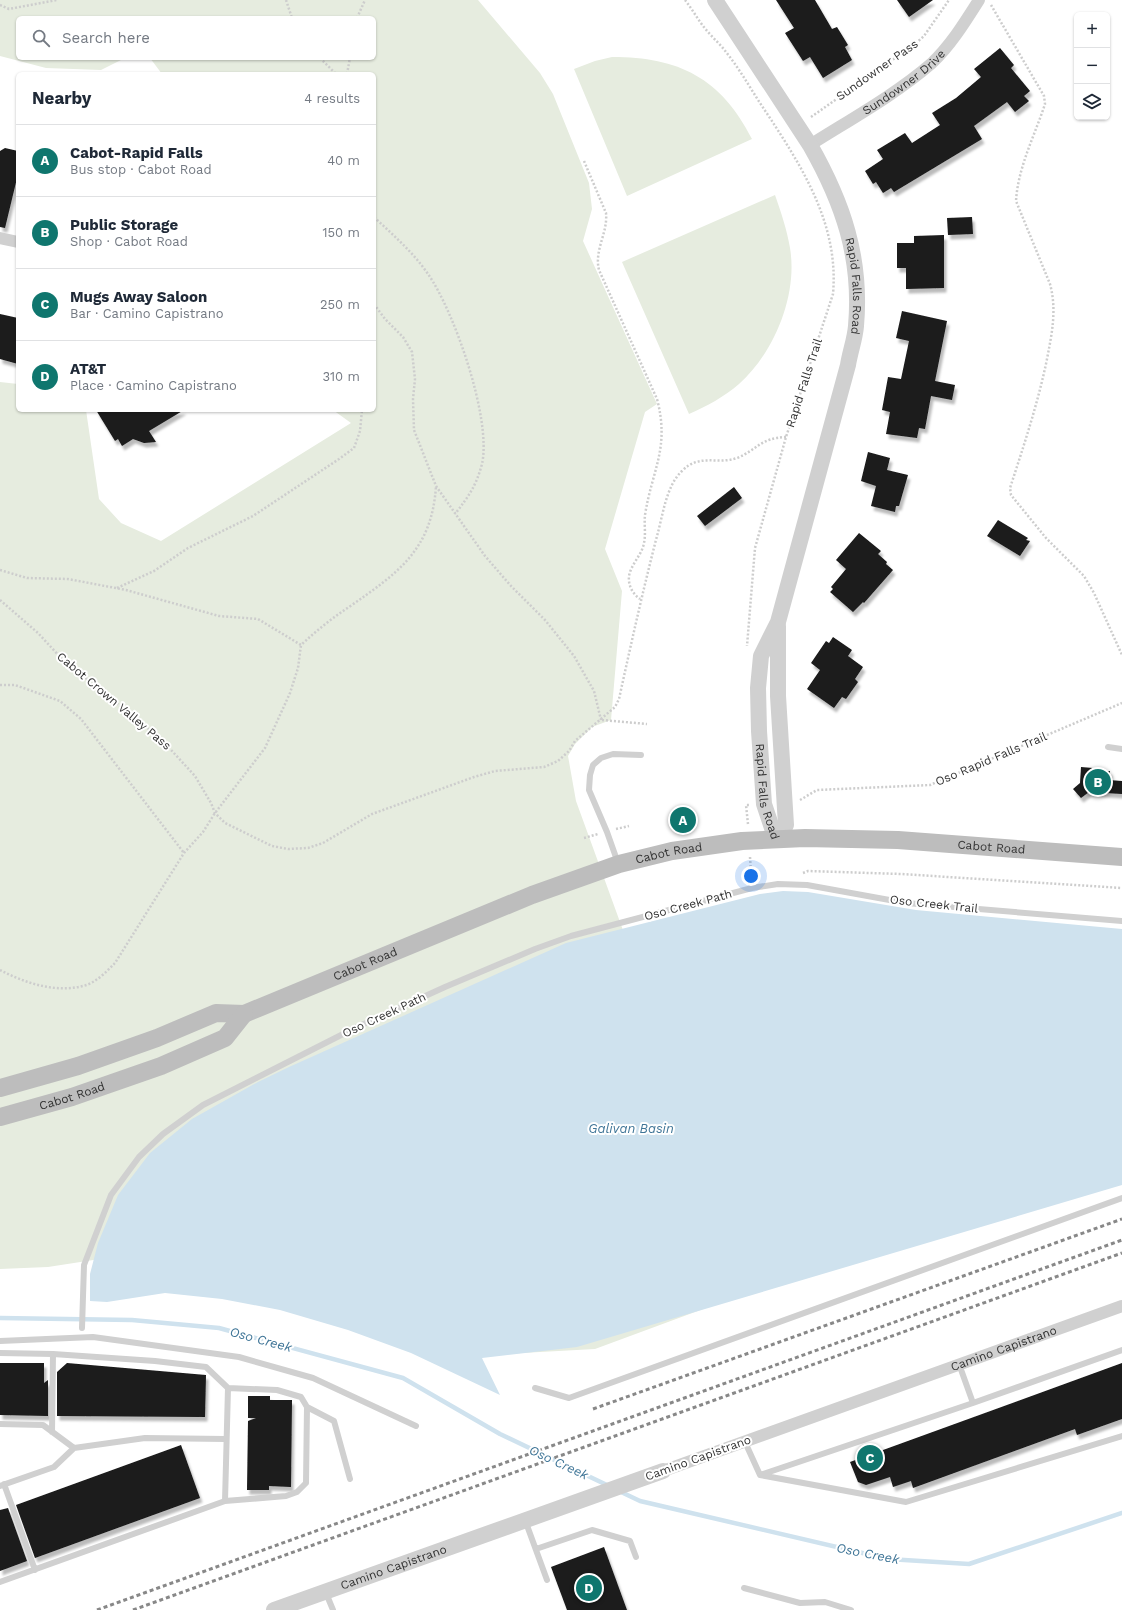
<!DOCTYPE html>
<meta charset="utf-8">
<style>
body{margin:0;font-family:"Work Sans",sans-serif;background:#f2f2f3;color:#1f2937}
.controls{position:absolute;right:12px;top:12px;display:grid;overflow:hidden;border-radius:6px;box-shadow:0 1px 3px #0004}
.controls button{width:36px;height:36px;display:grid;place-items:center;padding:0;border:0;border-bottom:1px solid #e0e1e3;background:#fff;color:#1f2937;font:20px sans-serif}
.you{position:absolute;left:751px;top:876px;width:14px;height:14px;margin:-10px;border:3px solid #fff;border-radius:50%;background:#1a73e8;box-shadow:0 0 0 6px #1a73e833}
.badge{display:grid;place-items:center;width:26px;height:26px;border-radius:50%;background:#0f766e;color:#fff;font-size:13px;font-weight:700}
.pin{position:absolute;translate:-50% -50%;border:2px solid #fff;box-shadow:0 1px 4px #0006}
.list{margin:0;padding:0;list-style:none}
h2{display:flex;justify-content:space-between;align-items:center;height:52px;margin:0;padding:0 16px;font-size:17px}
h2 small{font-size:13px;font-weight:400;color:#747a83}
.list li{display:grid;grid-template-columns:26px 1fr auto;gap:12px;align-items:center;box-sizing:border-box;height:72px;padding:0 16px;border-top:1px solid #e0e1e3}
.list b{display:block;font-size:15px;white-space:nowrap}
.list p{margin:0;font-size:13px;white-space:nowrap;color:#747a83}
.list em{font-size:13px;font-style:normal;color:#747a83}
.icon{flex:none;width:22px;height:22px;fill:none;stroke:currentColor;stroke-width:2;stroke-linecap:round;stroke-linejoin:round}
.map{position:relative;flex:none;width:1122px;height:1610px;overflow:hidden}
.search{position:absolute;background:#fff;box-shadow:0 1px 3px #0004;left:16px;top:16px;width:360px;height:44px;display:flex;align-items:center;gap:10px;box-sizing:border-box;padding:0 14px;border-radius:6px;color:#747a83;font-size:15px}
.panel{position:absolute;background:#fff;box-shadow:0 1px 3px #0004;left:16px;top:72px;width:360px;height:340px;border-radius:6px}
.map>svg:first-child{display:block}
</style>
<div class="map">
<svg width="1122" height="1610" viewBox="0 0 1122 1610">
<defs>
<filter id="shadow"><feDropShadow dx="2.5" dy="4.5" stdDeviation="1" flood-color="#0004"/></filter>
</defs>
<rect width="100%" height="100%" fill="#fff"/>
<path fill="#e6ecdf" d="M0 0H478L540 73 553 94 589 183 592 209 583 241 657 404 645 412 605 549 622 591 611 720 592 727 575 744 568 756 576 801 632 955 1122 1154 595 1349 486 1355 158 1250 48 1267 0 1269V382L18 384V410H86L99 499 121 523 161 541 351 423 333 410H374V74H162L150 58H374V18H18V58H125L101 70 46 68 0 56Z
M612 57C679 57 721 78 752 139L627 196 574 69 595 61Z
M775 195C781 212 787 230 790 248 798 295 774 353 739 384 724 397 707 406 689 414L622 262Z"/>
<path fill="#cfe2ee" d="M783 891 808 892 916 910 1122 929V1185L577 1347 482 1358 500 1395 411 1353 348 1330 280 1310 222 1299 165 1293 107 1302 90 1301V1274L98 1243 118 1195 150 1153 192 1119 258 1082 289 1067 566 943 760 894Z"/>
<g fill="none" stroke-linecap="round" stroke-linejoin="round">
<path stroke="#cfe2ee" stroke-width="4.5" d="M0 1318 132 1320 219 1328 403 1378 500 1434 609 1486
M619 1491 640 1501 888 1559 969 1564 1122 1513"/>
</g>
<path fill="#1a1a1a" filter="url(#shadow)" d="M776 0H815L832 29 837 27 848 45 845 47 852 60 823 78 810 57 803 61 785 33 794 28Z
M897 0H933L909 17Z
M1000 48 1014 65 1011 68 1030 91 1024 96 1029 101 1015 112 1007 102 974 126 982 139 894 192 891 188 883 193 876 182 873 184 865 171 883 159 877 150 905 133 912 143 940 125 932 113 956 98 981 77 974 69Z
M5 148 18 151V174L5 228 0 227V151Z
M972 217 973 234 948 235 947 218Z
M944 235V288L906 289V268H897V243H914V236Z
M902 311 947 321 935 381 955 385 952 400 931 396 925 429 919 428 917 438 886 434 890 412 882 410 888 377 901 379 909 341 896 338Z
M0 314 18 318V364L0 359Z
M96 410H184L149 431 156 442 144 443 133 439 122 446 118 439 115 441Z
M868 452 890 458 887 470 908 475 899 506H896L895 512 871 506 876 486 861 481Z
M734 487 742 498 705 526 697 516Z
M998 520 1028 538 1026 540 1030 541 1020 556 987 536Z
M859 533 881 551 878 554 887 562 886 564 893 570 864 603 863 602 853 612 830 592 833 589 831 587 846 569 836 560Z
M833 637 852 650 848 656 863 667 855 679 858 682 846 699 842 697 834 708 807 689 820 670 811 663 826 641 829 643Z
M1081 767 1105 769V771H1110L1109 780 1122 781V794L1089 792 1081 798 1073 789 1080 783Z
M0 1363H44V1383L48 1380V1416L0 1415Z
M67 1363 206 1375 205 1417 57 1416V1372Z
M1122 1363V1419L1077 1435 1075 1429 913 1488 911 1481 893 1487 890 1477 866 1485 858 1482 850 1462Z
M248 1396H270V1400H292L291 1487 269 1486V1490H247L248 1421 256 1418H248Z
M181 1445 200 1498 35 1558 16 1505Z
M8 1508 27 1561 0 1571V1510Z
M604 1547 627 1610H567L551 1567Z"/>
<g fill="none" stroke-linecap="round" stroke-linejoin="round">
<path stroke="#cdcdcd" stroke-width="2.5" stroke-dasharray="2 2" stroke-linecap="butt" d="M286 0 292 18
M685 0C693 10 699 22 708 32 714 39 721 45 726 52 742 72 754 95 768 115 804 170 839 226 833 294L786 437 755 548 747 646
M0 5 9 9 57 0
M991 5 1044 96 1045 104C1035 135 1018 167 1016 201L1050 284C1057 310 1052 333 1047 359 1038 403 1024 445 1010 488L1011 495 1046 538 1084 576 1094 593 1122 655
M357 18 365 0
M320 58 336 74
M347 74 350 58
M811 117 915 44 924 36 949 0
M584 161 606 213C608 233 594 250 599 270L657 399C670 448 652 470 645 515 644 524 646 534 644 543 642 555 631 564 629 576 628 586 633 594 640 599
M374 217C393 235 413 252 428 274 454 311 492 419 482 464 476 486 469 496 455 514
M374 304 385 319 403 337 412 352 415 379 413 399 414 430 436 486 485 556 511 586 545 620 574 656 594 691 601 720
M0 570 27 578 68 579 126 590 219 616 258 619 301 645C316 631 332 618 349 607 398 573 432 550 436 486
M117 588 154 571 188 548 253 516 339 459 354 448 360 431 362 410
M0 600 38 633 62 659 161 739 195 776 211 803 215 813 225 823 272 846 288 849 308 848 323 843 372 814 474 777 495 771 544 767 558 761 569 751 575 741 615 707 619 699C631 644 643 590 657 536 663 515 666 486 682 471 699 453 718 465 737 458 757 450 760 438 786 437
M0 685H15L60 701 81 719 184 853
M602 720 647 724
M800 800 817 790 930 785 1122 703
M748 824 746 805H750
M616 829 629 826
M584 838 598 834
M750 857 751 872
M803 873 808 871 901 874 1122 888
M0 970C25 983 55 993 83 986 96 983 106 972 115 963L184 853 203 832 215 813 265 748 290 693 298 668 301 645"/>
<path stroke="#d0d0d0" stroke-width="6" d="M1108 747 1122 749
M618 863 607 832 589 790 590 775 593 765 601 758 613 754 641 755
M751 882 752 888 778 884 807 885 906 903 1122 921
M82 1328 84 1265 111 1195 139 1157 163 1134 203 1105 355 1028 445 987 535 949 571 936 752 888
M0 1341 93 1337 239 1357 313 1378 416 1426
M0 1353 53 1354 155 1361 206 1367 228 1388
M959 1364 973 1403 1122 1350
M535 1388 569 1398 1122 1198
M0 1424 43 1425 74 1448
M52 1432 53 1354
M745 1442 760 1475 906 1502 1122 1436
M760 1475 973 1403
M4 1484 35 1570
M0 1486 54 1467 74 1448 145 1438 225 1439
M225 1501 228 1388 277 1390 301 1397 307 1407 334 1421 350 1479
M525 1520 547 1580
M536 1549 592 1530 630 1541 636 1557
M0 1582 225 1501 286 1496 297 1492 306 1483 307 1407
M744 1588 800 1603 825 1602 851 1610
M326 1593 333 1610"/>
<g stroke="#d0d0d0" stroke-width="12">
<path id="s1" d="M810 145C851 119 895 95 932 63 951 45 965 22 979 0"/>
<path d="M0 238 18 242"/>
<path id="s2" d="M663 1471 1122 1306"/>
</g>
<g stroke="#d0d0d0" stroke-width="16">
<path id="s3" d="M715 0 810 145C843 203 862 258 856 326 855 339 850 352 848 365L778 622 761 656 758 688 759 731 764 804 776 840"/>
<path d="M776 840 786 825 778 696V626"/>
<path id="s4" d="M274 1610 663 1471"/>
</g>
<g stroke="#bdbdbd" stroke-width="18">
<path id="s5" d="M0 1088 78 1066 157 1038 216 1013 244 1014 532 895 619 864 672 851 742 841 805 838 898 840 1122 857"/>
<path id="s6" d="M0 1117 72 1097 161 1066 225 1038 244 1014"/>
</g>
<path stroke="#888" stroke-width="3" stroke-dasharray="4 3" stroke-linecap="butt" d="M593 1409 1122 1219
M97 1610 1122 1240
M133 1610 1122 1253"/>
</g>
<g text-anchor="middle" stroke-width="4" stroke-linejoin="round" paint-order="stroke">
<g font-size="12" fill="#333" stroke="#fff">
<text transform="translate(877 70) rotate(-35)" y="4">Sundowner Pass</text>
<text dy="4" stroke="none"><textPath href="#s1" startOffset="113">Sundowner Drive</textPath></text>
<text dy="4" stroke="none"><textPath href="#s3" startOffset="323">Rapid Falls Road</textPath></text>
<text transform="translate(804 383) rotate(-72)" y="4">Rapid Falls Trail</text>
<text transform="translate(114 701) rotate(40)" y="4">Cabot Crown Valley Pass</text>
<text transform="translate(991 759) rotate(-23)" y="4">Oso Rapid Falls Trail</text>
<text dy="4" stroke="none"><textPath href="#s3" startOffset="844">Rapid Falls Road</textPath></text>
<text dy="4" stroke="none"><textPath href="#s5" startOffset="1036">Cabot Road</textPath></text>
<text dy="4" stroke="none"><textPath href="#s5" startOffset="712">Cabot Road</textPath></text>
<text transform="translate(934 904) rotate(6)" y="4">Oso Creek Trail</text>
<text transform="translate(688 905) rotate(-15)" y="4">Oso Creek Path</text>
<text dy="4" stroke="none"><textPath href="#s5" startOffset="388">Cabot Road</textPath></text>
<text transform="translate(384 1015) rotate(-25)" y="4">Oso Creek Path</text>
<text dy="4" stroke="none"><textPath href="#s6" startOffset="75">Cabot Road</textPath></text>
<text dy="4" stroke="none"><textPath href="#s2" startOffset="362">Camino Capistrano</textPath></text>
<text transform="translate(698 1458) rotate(-20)" y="4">Camino Capistrano</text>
<text dy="4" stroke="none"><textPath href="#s4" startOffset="127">Camino Capistrano</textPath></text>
</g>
<g font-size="13" font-style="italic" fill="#3f7597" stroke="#fff">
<text x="631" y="1133">Galivan Basin</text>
<text transform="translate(261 1339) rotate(15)" y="5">Oso Creek</text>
<text transform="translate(559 1462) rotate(25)" y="5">Oso Creek</text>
<text transform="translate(868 1553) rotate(11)" y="5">Oso Creek</text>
</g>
</g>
</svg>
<div class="controls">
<button>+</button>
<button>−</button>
<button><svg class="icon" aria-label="layers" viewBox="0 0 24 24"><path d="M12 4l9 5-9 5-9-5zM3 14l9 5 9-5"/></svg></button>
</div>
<div class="you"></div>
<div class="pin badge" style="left:683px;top:820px">A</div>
<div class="pin badge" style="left:1098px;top:782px">B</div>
<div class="pin badge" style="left:870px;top:1458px">C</div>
<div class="pin badge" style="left:589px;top:1588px">D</div>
<div class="search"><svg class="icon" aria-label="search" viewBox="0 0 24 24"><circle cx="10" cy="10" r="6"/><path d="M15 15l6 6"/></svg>Search here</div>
<section class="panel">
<h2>Nearby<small>4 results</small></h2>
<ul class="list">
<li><span class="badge">A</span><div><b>Cabot-Rapid Falls</b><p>Bus stop · Cabot Road</p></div><em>40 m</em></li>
<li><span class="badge">B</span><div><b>Public Storage</b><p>Shop · Cabot Road</p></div><em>150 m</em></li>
<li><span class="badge">C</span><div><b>Mugs Away Saloon</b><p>Bar · Camino Capistrano</p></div><em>250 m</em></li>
<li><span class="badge">D</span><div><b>AT&amp;T</b><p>Place · Camino Capistrano</p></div><em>310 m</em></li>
</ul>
</section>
</div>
